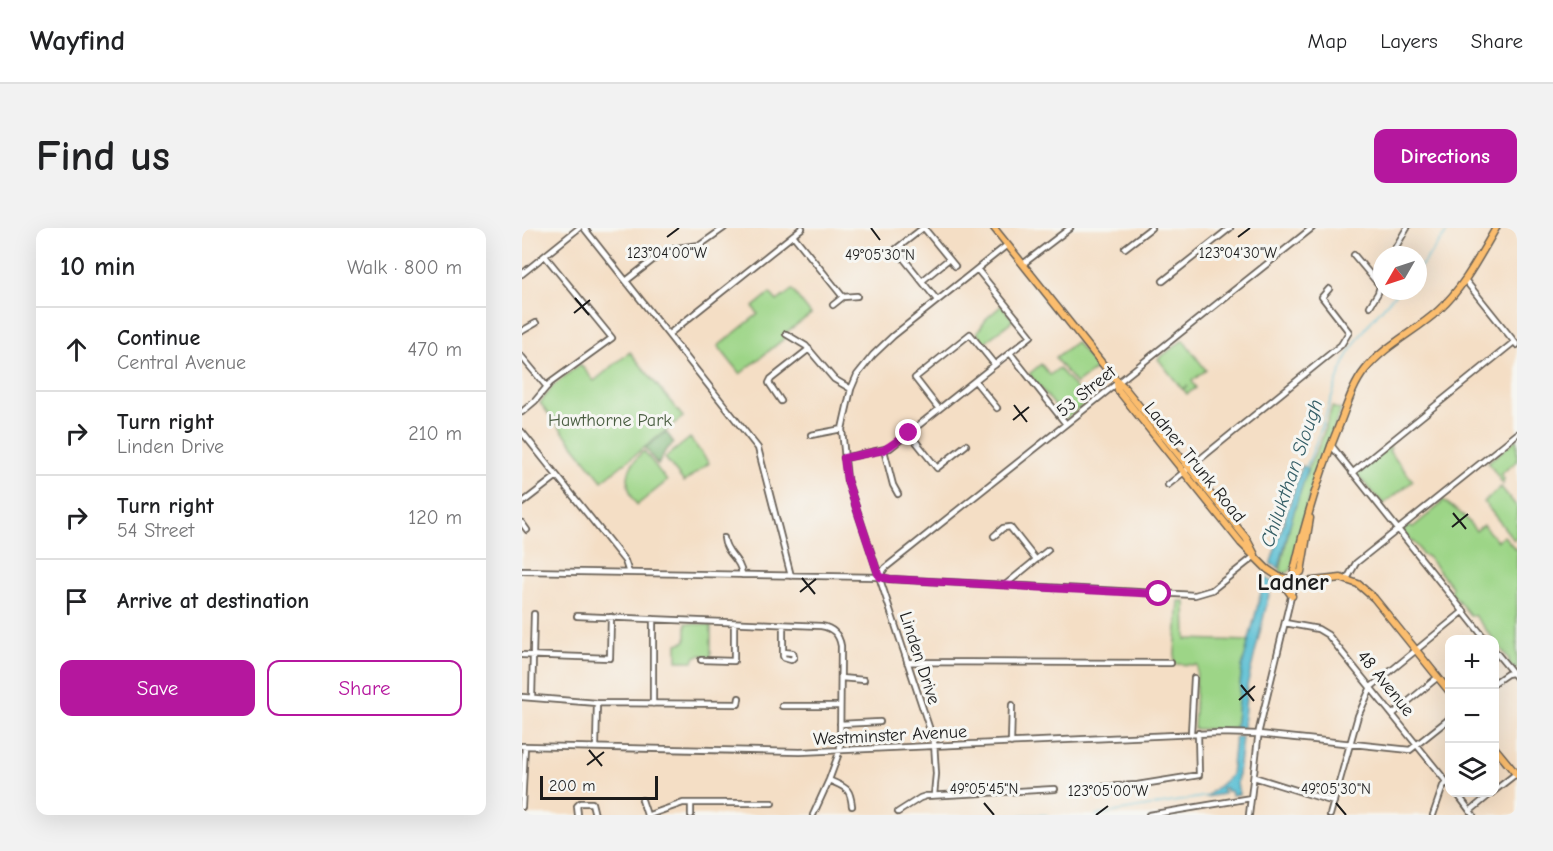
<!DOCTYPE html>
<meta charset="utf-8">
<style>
body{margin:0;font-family:"Comic Neue",sans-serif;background:#f2f2f2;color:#202124}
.controls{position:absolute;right:18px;bottom:18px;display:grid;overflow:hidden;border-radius:12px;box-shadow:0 6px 24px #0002}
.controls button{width:54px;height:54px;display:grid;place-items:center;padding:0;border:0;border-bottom:2px solid #e0e0e0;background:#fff;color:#202124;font:30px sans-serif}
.compass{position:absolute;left:851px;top:18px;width:54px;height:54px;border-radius:50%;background:#fff;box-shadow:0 6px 24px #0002;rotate:231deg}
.scale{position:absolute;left:18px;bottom:15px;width:118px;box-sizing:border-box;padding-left:6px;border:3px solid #1c1c1c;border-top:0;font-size:16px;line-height:21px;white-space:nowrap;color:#1c1c1c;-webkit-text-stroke:4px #f6f6f2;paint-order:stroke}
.stop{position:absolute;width:18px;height:18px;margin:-14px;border:4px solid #b5179e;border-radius:50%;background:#fff}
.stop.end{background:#b5179e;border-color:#fff;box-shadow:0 2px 6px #0008}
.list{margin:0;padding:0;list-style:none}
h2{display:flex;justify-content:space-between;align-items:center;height:78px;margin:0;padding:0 24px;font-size:26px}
h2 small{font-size:20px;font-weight:400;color:#757577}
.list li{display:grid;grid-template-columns:39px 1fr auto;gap:18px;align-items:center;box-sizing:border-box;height:84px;padding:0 24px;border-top:2px solid #e0e0e0}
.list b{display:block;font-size:22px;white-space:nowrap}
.list p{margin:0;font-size:20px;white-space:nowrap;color:#757577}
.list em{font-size:20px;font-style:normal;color:#757577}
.actions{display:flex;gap:12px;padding:18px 24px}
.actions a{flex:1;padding:14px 0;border:2px solid #b5179e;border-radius:12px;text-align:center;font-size:21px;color:#b5179e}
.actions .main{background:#b5179e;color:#fff}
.icon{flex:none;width:33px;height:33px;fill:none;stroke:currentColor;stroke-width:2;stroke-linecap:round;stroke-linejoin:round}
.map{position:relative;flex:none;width:995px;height:587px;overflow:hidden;border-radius:12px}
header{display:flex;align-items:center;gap:36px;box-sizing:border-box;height:84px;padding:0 30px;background:#fff;border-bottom:2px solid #e0e0e0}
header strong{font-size:28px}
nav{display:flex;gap:33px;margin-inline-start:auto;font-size:21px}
.intro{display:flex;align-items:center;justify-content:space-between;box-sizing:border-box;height:144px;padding:0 36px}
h1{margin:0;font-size:42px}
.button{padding:15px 27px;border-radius:12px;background:#b5179e;color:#fff;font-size:21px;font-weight:700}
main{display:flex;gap:36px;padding:0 36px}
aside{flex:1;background:#fff;border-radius:12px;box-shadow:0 6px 24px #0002}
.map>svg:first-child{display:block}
</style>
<header>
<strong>Wayfind</strong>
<nav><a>Map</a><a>Layers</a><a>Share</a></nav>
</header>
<div class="intro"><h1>Find us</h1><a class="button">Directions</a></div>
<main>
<aside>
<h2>10 min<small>Walk · 800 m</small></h2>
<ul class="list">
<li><svg class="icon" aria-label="ahead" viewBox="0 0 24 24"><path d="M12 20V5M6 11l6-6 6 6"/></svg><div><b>Continue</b><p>Central Avenue</p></div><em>470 m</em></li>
<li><svg class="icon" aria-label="right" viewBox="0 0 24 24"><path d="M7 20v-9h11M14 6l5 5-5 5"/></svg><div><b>Turn right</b><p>Linden Drive</p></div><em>210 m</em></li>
<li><svg class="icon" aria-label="right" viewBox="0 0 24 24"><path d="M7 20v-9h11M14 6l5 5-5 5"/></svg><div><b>Turn right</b><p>54 Street</p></div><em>120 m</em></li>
<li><svg class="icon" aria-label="arrive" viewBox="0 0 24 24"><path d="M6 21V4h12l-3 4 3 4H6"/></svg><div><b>Arrive at destination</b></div></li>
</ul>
<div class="actions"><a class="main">Save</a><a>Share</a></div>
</aside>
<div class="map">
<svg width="995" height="587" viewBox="0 0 995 587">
<rect width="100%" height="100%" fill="#f6f6f2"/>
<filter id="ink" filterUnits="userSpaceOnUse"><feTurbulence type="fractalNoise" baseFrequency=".0167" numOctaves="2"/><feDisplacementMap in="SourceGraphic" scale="12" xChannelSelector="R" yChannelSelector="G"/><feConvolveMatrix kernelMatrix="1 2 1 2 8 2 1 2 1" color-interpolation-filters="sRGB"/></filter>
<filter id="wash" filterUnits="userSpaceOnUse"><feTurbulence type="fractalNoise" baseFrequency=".008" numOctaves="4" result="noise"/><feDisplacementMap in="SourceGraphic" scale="24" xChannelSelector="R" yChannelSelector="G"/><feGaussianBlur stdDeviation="1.35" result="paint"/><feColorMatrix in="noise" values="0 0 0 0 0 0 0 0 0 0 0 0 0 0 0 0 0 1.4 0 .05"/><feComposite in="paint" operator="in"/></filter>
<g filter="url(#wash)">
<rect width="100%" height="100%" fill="#f4dec5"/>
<path fill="#9dd587" stroke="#5c7852" stroke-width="1.5" d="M270 62 289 86 266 103 263 110 218 146 196 118 236 86 231 79 248 65 255 73Z
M480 77 491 92 462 115 455 105 465 90Z
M661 112 684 142 670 153 674 160 665 166 661 161 666 157 660 161 636 131Z
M554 114 575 140 554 156 533 130Z
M108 124 161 189 80 253 18 175 31 158 58 136 72 153Z
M519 136 528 147 537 140 565 174 544 191 507 146Z
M810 179 819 182 797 237 776 308 770 341 765 345 758 344 768 296 784 244 799 213Z
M168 210 187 235 162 254 143 230Z
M995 211V233L979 246 982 251 981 256 966 234Z
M867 218 869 220 867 223 891 253 859 278 860 274 834 246Z
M122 223 145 253 115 277C101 258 103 238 122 223Z
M979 259 995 279V309L992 312 962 274Z
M920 271 942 288 954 303 961 297 975 313 982 308 995 323V441H992L987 436V431L953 388 948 387 929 364 930 359 905 328 900 327 896 319 881 304 885 298 891 299 919 276Z
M657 373H663L664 411 727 413 720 439 713 501H672L675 437 652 436Z
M164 395 189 397V429L178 427 173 429 171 433H155V416L164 413Z"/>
<path fill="#7eb674" stroke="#4d6948" stroke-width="1.5" d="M144 204 152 215 143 223 136 237 123 220Z"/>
<path fill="#56bed3" stroke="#396d78" stroke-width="1.5" d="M780 238 786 240 768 296 757 340 749 336V334Z
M743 349 750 354 725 458 721 501H713L720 439Z
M713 509H720L715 556 717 566 710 567 709 563H704V560H700L702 566 684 569 709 547Z"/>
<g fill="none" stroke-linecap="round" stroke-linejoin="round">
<path stroke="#56bed3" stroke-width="1.5" d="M896 42 928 0
M783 241C798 210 806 177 818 145 830 113 853 88 876 63
M499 587H525
M574 587 686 568"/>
</g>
</g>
<g filter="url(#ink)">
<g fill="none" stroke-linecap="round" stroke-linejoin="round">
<g stroke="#686057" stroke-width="8">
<path id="minor" d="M62 0 236 220 269 348
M401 0 374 21 415 72
M402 0 433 38
M271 7 321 69
M603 20 629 0
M832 27 858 58
M869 27 885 0
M501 36 548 0
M0 46 57 0
M943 52 995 117
M104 53 141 24 147 21 178 17 202 0
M400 53 427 31
M641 53 708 0
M311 77 321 69 335 68
M848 78 856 65 860 51
M0 103 14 95
M147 106 280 0
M264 106 284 118 312 151 329 161
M488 125 544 196
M0 129 25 159
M453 153 475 180
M259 173 247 155 249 151 287 121
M417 181 393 150 448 106 473 137
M0 184 13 173 28 155 90 110 23 28
M0 204 103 333 107 345
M387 205 415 240 444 217
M289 207 320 201
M809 217 964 412
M362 222 371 257 376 266
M322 230 368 220 509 108 455 41
M830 245 992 114
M646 257 819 117 827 104 800 69 807 61
M0 275 35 248
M0 295 5 302
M472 308 481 300 488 299 514 332
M202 310C203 325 219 331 220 347
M0 343 357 349 368 351 673 367 690 362 733 328
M357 349 363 340 790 0
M825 351 834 335 995 206
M483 357 526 322
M55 388 299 398C311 400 317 406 319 418L318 522 307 552 291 587
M131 391V476
M763 395 796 401 806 407 927 557
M261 397V428L262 430 269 432 272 429 271 425 262 424
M972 422 995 450
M0 427 88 430 89 389
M179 432 212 433V395
M385 434 649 435
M319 450 342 452
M972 455 985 446 995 444
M0 469 75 475 216 476 217 470
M10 469 12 386
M260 478H318
M871 486 916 449
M318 496 358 494
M669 505 672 450
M489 515 490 477
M0 518 278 524 697 505 737 506 888 522 927 491
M74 519 75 475
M732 549 812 574
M307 552C324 560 328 559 330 578
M560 560 615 557 677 547 676 505
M972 563 995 545
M934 564 951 587
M412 567 414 546 412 514 325 252 320 201 329 161 335 147 351 127 371 108 485 17
M120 572 125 587
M169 576V587
M0 579 3 518
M948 583 971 564
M376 584 398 570 404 568 533 561
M56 587 55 578 58 575H70L73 587
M127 587 161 575H250
M627 587 729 570
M727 587 737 502 773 352
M808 587 836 488 849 459 942 383
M911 587 921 558 925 554"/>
</g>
<g stroke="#686057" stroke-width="9">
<path id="major" d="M472 0 591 149 601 158 724 310 733 327
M595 155 596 162 719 315 745 341 757 349 782 354 819 350 836 356 852 370 927 463
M775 346 779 344 788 290
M756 349 770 368
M773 352 775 346 772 343C783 292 798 244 818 195 825 177 831 157 843 142 863 117 894 103 917 82 942 59 957 29 974 0
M972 519 995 547"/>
</g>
<use href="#minor" stroke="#fff" stroke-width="4.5"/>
<use href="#major" stroke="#fbbd6e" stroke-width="6"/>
</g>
</g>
<g fill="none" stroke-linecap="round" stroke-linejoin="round" filter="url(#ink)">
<path stroke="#b5179e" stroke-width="8" d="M387 205 362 222 322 230 325 252 357 349 368 351 637 366"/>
</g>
<path fill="none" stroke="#1c1c1c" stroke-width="2" d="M349 0 358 12M145 9 157 0M716 9 728 0M53 70 67 87M52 85 68 72M492 177 505 194M491 192 507 179M931 285 944 301M930 299 946 286M280 350 293 366M278 364 294 351M719 457 732 473M717 472 733 458M67 522 80 538M65 537 82 524M462 575 472 587M814 575 824 587M574 587 586 578"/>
<g text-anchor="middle" stroke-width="6" stroke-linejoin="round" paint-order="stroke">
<g font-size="18" fill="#1c1c1c" stroke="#f6f6f2">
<text transform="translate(564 163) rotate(-39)" y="6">53 Street</text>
<text transform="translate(673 234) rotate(51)" y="6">Ladner Trunk Road</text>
<text transform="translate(398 430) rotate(72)" y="6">Linden Drive</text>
<text transform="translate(864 455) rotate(51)" y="6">48 Avenue</text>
<text transform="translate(368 507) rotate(-3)" y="6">Westminster Avenue</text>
</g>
<g font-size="18" fill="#495d41" stroke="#f6f6f2">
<text x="88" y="198">Hawthorne Park</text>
</g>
<g font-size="20" font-style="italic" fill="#335d65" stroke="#f6f6f2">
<text transform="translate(769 245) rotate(-71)" y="7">Chilukthan Slough</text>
</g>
<g font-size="24" font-weight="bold" fill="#1c1c1c" stroke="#f6f6f2">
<text x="771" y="362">Ladner</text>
</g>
</g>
<g font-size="15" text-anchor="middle" fill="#1c1c1c" stroke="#f6f6f2" stroke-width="6" stroke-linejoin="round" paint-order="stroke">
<text x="145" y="30">123°04'00"W</text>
<text x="716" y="30">123°04'30"W</text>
<text x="358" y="32">49°05'30"N</text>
<text x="462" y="566">49°05'45"N</text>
<text x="814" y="566">49°05'30"N</text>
<text x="586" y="568">123°05'00"W</text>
</g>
</svg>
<div class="controls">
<button>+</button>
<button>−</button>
<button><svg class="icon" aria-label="layers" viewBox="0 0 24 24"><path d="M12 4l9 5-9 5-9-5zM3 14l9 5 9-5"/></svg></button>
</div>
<svg class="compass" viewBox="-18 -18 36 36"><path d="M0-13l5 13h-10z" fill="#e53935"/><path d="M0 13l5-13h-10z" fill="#757577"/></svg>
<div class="scale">200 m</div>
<div class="stop" style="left:637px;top:366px"></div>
<div class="stop end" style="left:387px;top:205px"></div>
</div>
</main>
